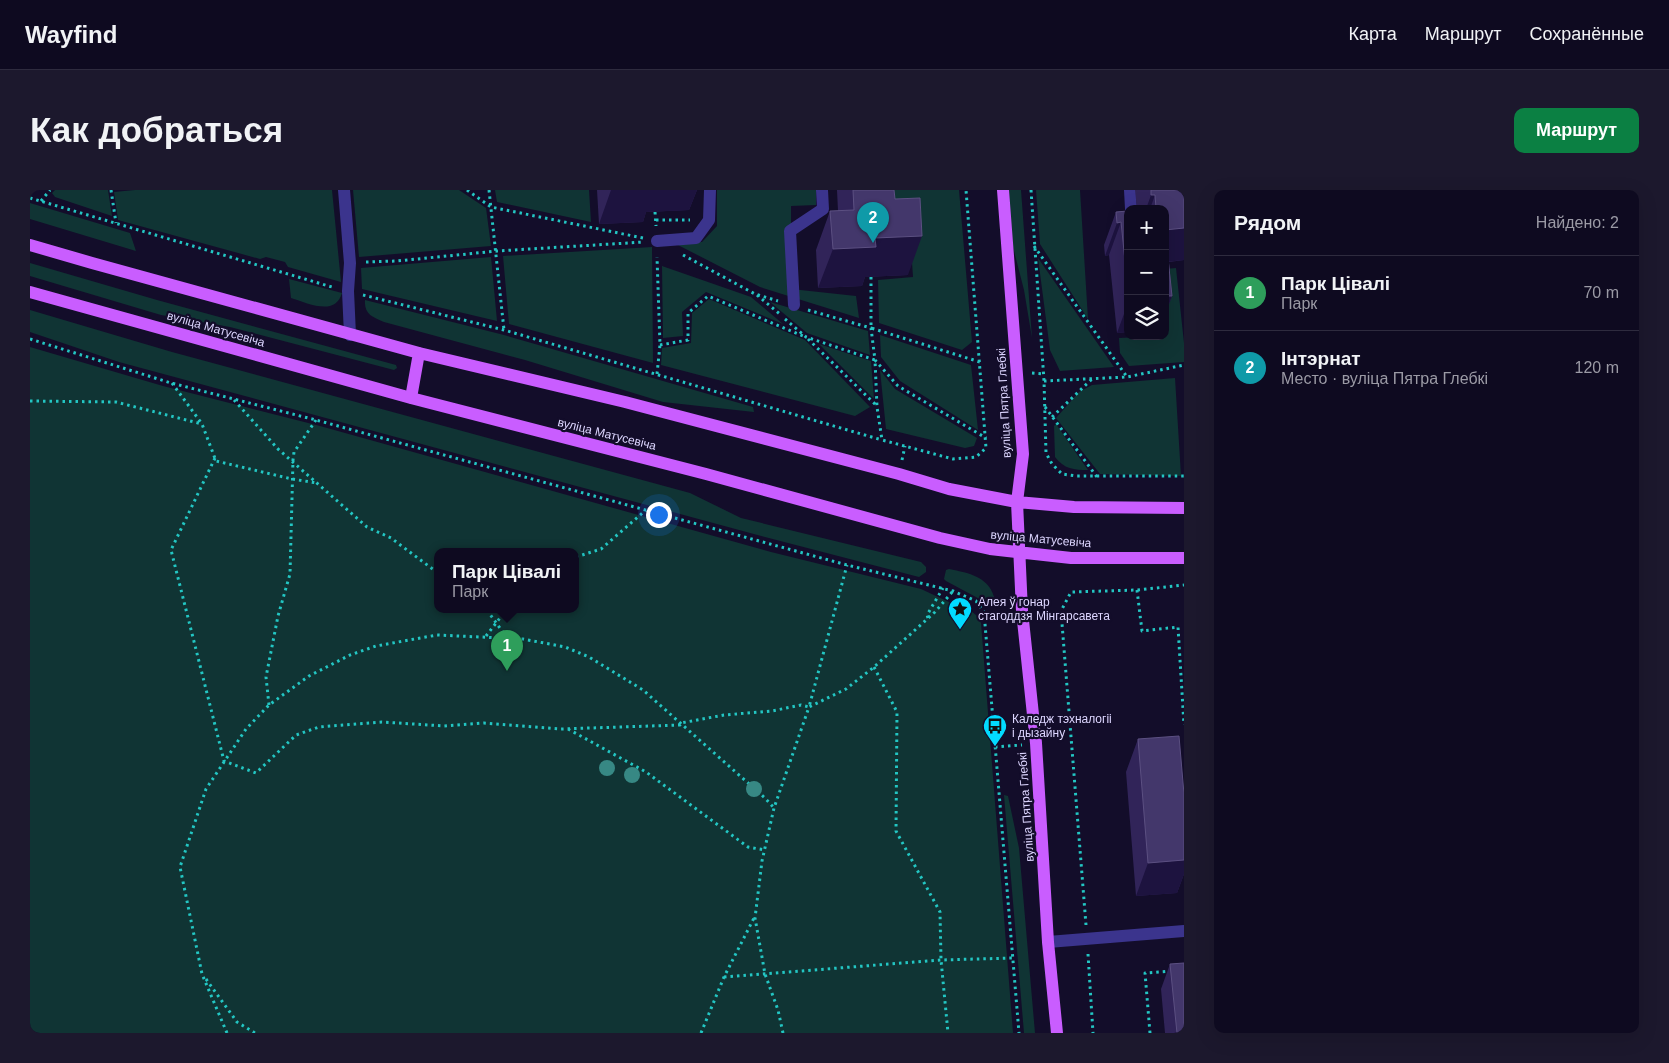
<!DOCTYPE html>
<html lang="ru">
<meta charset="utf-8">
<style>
body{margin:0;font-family:Arial,sans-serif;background:#1c182d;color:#f1f3f6}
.controls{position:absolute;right:15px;top:15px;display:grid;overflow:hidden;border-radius:10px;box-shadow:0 5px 20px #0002}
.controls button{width:45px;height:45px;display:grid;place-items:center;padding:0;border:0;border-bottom:1px solid #2e2b3e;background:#0e0a20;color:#f1f3f6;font:25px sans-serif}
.you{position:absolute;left:628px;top:324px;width:18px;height:18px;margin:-12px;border:4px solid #fff;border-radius:50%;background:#1a73e8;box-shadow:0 0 0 8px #1a73e833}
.badge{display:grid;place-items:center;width:32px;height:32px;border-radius:50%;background:#0b8043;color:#fff;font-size:16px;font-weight:700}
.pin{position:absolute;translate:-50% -41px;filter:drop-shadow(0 1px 2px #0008)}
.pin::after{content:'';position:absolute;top:26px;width:18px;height:15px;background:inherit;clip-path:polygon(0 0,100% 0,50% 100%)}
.popup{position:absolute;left:404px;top:358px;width:145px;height:65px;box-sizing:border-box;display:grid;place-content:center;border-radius:10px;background:#0e0a20;filter:drop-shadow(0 1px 4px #0005);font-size:16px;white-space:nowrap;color:#9b9aa5}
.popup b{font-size:19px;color:#f1f3f6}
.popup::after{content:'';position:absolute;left:50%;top:100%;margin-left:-10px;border:10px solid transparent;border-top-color:#0e0a20}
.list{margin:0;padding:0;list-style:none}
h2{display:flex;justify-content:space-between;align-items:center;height:65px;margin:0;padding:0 20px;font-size:21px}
h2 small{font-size:16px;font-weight:400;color:#9b9aa5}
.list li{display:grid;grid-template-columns:32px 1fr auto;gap:15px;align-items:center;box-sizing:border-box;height:75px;padding:0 20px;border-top:1px solid #2e2b3e}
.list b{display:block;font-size:19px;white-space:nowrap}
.list p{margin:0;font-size:16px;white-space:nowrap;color:#9b9aa5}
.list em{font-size:16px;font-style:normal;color:#9b9aa5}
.icon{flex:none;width:28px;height:28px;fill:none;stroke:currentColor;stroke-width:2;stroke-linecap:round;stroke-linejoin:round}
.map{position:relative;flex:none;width:1154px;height:843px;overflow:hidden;border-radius:10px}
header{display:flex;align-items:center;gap:30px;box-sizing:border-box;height:70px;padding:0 25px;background:#0e0a20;border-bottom:1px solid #2e2b3e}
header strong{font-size:24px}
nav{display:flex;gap:28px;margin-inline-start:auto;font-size:18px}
.intro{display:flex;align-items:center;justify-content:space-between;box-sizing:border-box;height:120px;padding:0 30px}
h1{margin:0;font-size:35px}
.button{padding:12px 22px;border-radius:10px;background:#0b8043;color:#fff;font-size:18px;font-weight:700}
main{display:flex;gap:30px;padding:0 30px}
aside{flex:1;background:#0e0a20;border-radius:10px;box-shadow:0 5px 20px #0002}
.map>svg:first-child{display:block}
</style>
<header>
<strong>Wayfind</strong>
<nav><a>Карта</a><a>Маршрут</a><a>Сохранённые</a></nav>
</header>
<div class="intro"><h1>Как добраться</h1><a class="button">Маршрут</a></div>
<main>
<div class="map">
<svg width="1154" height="843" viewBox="0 0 1154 843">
<rect width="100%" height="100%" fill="#130d2a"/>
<path fill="#103434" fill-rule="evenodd" d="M25 0H78L82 26 25 7 22 3Z
M105 0H302L311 92 258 77 255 72 236 67 230 69 88 30 84 2Z
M323 0H429L456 18 461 56 329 67Z
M465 0H559L561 32 467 12Z
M687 0H786V15L761 16V99L826 106 829 128 730 97 644 53 672 52 687 36Z
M854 0H929L942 152 932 160 849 133 848 90 883 87 880 42Z
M978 0H991L1002 148 994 100 983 57Z
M1006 0H1050L1058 129 1010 54Z
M0 13 100 43 106 61 0 29Z
M622 57 623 173 479 134 473 66Z
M461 67 467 131 332 99 331 78Z
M1008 68 1084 177 1030 181 1020 160Z
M0 73 127 110 366 175 367 178 364 180 200 137 131 125 0 86Z
M632 76 721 107 753 134 676 102 652 122 653 146 633 148Z
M1146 78 1154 153V172L1099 176 1090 163 1089 148 1135 146V79Z
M259 89 312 103C305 127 278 113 261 108Z
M679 109 775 150 840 217 825 226 631 175 632 158 661 153 662 123Z
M335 110 474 145 723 217 724 222 633 212 495 170 354 132C342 127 334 124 335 110Z
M740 112 838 141 840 165 777 143Z
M0 120 142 162 660 303 711 328 891 372 896 377V382L889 387 735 347 89 172 0 142Z
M850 145 941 175 948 240 870 191 851 167Z
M789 154 841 171 844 209Z
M0 157 133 196 290 236 741 362 891 399 921 413 940 420 947 426 951 433 983 843H0ZM408 362H546V420H408Z
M850 180 865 199 947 248 944 256 935 258 856 239Z
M1145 188 1151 286 1070 284 1026 228 1049 202 1062 195Z
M1026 234 1058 280C1044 280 1034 279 1025 267L1024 236Z
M919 379C939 383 961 387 965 411L959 414 916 391 914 389 916 380Z
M974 605 978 606 989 658 1005 843H994Z"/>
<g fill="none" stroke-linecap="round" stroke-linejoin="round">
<path stroke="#23c6c3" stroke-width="3" stroke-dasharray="2.5 4" stroke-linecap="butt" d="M81 0 86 33
M437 0 461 17 613 48
M459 0 474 140
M1001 0 1014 191 1016 263 1022 274 1032 284 1046 286H1154
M0 8 302 97
M11 11 20 0
M625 22 626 36
M626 30H660
M1004 56 1097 187
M653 65 725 104 748 111
M336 72 367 71 467 61 614 52
M841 87V138L950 172
M333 105 474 140 852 250
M727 105 751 125
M778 120 841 138 845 170 868 196 956 248
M755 129 776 147 845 170 847 217 852 250 923 269 946 267 956 258 936 0
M0 149 141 193 286 230 817 375 923 401 946 411 954 422 989 843
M778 149 847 216
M630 155 658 150V123L678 106 773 146
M1002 183 1014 184
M627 184 630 155 627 67
M1014 191 1097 187 1154 175
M142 193 172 234 186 271 262 289 287 293
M204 210 248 259 337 337 361 348 408 383
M0 211 86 212 172 234
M1015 217 1067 287
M1022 227 1062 189
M185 268 141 360 194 571 226 583 266 545 289 537 352 532 414 536 454 533 531 539 650 535 651 533 694 525 742 521 771 515 779 517 817 375
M872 270 875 256
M546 367 571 359 616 320
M1107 400 1112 441 1148 437 1154 535
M457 420 477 448
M898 428 897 425 913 398
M456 446 473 424 478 420
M844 477 867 522 866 641 910 722 911 770 918 843
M239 515 236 487 248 426 260 384 263 270 264 262 286 230
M538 539 616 582 718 657 735 660
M965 557 992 555
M1056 735 1031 421 1041 402 1107 400 1154 395
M1058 764 1063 843
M694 787 911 770 983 768
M176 789 207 832 225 843
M197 843 172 784 150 677 176 599 216 539 239 515 279 486 320 465 346 456 407 445 493 449 535 457 559 467 613 500 735 608 744 618
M671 843 694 787 724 728
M753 843 748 820 735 784 725 728 732 671 744 618 779 517 816 499 844 477 905 422 923 401
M1120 843 1115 783 1141 781"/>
<path stroke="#3b348d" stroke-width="12" d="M314 0 320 73 318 101 320 145
M1100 0 1101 19
M627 51 666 48 679 30 680 0
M764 115 760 41 793 19 792 0
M1018 752 1154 741"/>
<path stroke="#c95dff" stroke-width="12" d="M973 0 993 264 987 312 992 421 1006 553 1018 752 1027 843
M0 55 62 73 389 163 595 212 869 284 919 299 987 312 1044 317 1154 318
M0 102 381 208 676 284 910 348 960 359 1041 368H1154
M381 208 389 163"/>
</g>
<g fill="#378884">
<circle cx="577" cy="578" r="8"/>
<circle cx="602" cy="585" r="8"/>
<circle cx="724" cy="599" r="8"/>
</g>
<path fill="#312459" d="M567 0H667L659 20 616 22 613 32 569 34Z
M807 0H864L865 9 878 85 835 87 832 96 788 98 786 60 800 21H808Z
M1105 0H1154V70L1139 72 1142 106 1135 125V19H1107Z
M1098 21V142L1087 143 1079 65 1075 66 1074 55 1086 22Z
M1108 549 1154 604V684L1147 703 1106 706 1096 582Z
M1140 774 1154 843H1135L1131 799Z"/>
<path fill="#1d133f" d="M581 0H667L659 20 616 22 613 32 569 34Z
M1121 5H1125L1120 19H1116Z
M1091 32 1079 65 1075 66 1087 33Z
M1154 38V70L1135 72V40Z
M892 46 878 85 835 87 832 96 788 98 803 59 845 48Z
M1135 106H1142L1135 125Z
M1098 113V142L1087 143Z
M1154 670V684L1147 703 1106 706 1118 673Z"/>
<path fill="#43376b" stroke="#5c5082" d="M823 0H864L865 9 890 8 892 46 845 48 846 57 803 59 800 21 824 20Z
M1121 0H1154V38L1135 40V19H1119L1126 18 1125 5H1121Z
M1098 21V100L1091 32 1087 33 1086 22Z
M1135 59H1137L1142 106H1135Z
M1149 546 1154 604V670L1118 673 1108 549Z
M1154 773V843H1147L1140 774Z"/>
<defs>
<g id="sight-pin" transform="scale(1.25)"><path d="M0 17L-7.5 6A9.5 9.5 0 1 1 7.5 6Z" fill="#02dbff" stroke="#130d2a"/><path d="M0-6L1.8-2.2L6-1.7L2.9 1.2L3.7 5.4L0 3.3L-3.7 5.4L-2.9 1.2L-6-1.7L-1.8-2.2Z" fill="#111"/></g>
<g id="bus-pin" transform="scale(1.25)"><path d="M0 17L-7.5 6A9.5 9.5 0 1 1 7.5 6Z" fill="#02dbff" stroke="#130d2a"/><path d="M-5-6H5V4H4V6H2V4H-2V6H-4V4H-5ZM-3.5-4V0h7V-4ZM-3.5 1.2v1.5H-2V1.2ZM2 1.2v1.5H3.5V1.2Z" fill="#111"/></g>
</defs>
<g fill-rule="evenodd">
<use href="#sight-pin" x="930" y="419"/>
<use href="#bus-pin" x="965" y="536"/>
</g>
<g text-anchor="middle" stroke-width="4.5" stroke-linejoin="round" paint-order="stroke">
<g font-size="12" fill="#ddd6ff" stroke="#130d2a">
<text transform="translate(186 139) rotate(16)" y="4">вуліца Матусевіча</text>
<text transform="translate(974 213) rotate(-93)" y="4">вуліца Пятра Глебкі</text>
<text transform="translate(577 244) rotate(14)" y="4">вуліца Матусевіча</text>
<text transform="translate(1011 349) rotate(5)" y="4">вуліца Матусевіча</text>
<text transform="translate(996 617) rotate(-94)" y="4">вуліца Пятра Глебкі</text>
</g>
<g font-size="12" fill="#ddd6ff" stroke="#130d2a" text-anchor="start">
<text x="948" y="416">Алея ў гонар<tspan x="948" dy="14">стагоддзя Мінгарсавета</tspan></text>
<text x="982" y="533">Каледж тэхналогіі<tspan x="982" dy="14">і дызайну</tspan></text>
</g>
</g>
</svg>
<div class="controls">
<button>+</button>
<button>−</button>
<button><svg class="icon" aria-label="layers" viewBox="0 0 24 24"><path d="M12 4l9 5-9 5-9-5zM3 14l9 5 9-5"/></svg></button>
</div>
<div class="you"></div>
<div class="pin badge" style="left:477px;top:481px;background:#2e9e5b">1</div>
<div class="popup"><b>Парк Цівалі</b>Парк</div>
<div class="pin badge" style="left:843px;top:53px;background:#0f9aa8">2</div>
</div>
<aside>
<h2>Рядом<small>Найдено: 2</small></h2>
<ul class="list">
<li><span class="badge" style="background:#2e9e5b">1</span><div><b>Парк Цівалі</b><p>Парк</p></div><em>70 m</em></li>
<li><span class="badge" style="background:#0f9aa8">2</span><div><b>Інтэрнат</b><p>Место · вуліца Пятра Глебкі</p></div><em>120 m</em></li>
</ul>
</aside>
</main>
